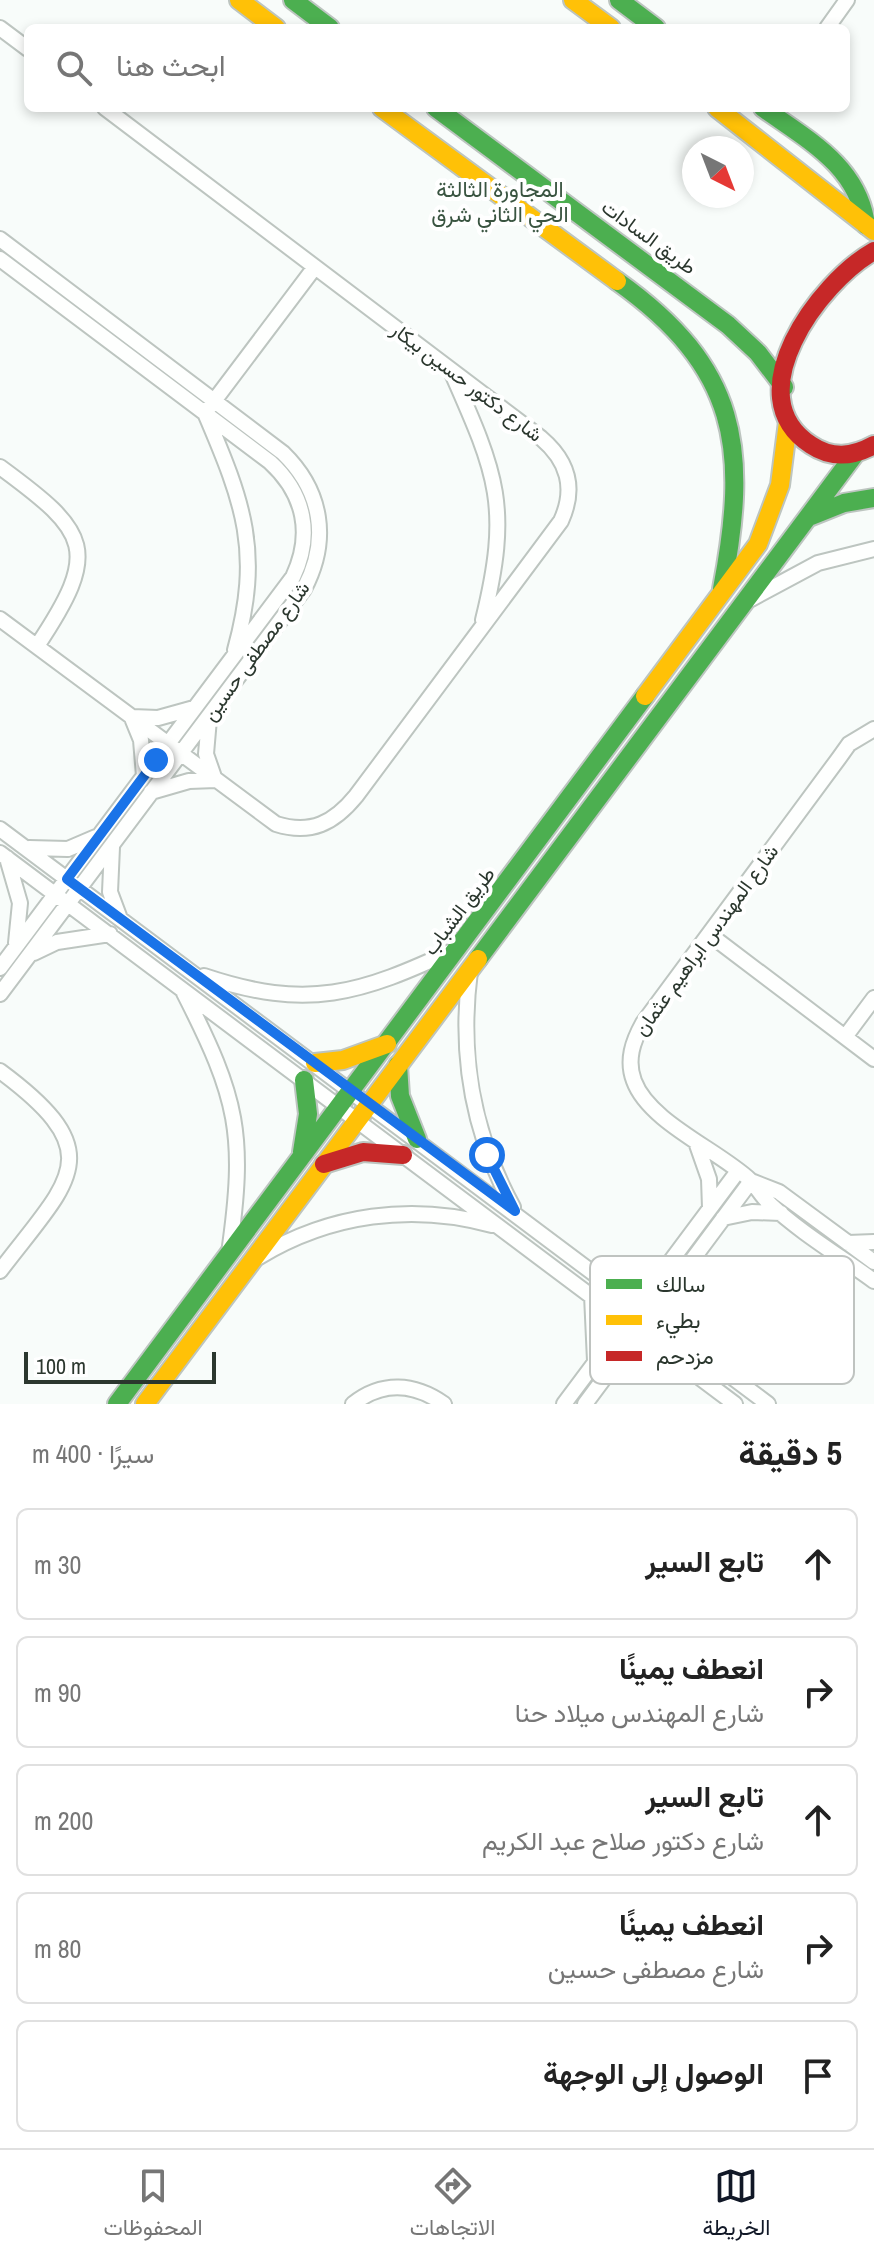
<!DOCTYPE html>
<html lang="ar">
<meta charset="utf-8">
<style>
body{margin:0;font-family:"Archivo Narrow",Vazirmatn,sans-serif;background:#f6f6f6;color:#222;direction:rtl}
.compass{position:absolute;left:682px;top:136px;width:72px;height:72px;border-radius:50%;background:#fff;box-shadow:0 4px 12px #0003;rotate:138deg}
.scale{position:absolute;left:24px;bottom:20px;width:192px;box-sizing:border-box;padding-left:8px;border:4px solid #2b372e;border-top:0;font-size:22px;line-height:28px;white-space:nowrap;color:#2b372e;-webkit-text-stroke:6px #fff;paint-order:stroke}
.stop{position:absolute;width:24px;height:24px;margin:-18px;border:6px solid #1a73e8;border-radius:50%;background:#fff}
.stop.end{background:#1a73e8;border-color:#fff;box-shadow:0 2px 8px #0008}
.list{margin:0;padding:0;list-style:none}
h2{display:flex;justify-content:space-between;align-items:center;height:104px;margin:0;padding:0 32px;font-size:34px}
h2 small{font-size:26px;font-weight:400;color:#767676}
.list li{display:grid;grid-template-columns:52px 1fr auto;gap:24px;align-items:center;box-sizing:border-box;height:112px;margin:0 16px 16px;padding:0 16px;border:2px solid #e0e0e0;border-radius:12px}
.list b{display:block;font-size:30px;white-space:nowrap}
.list p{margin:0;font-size:26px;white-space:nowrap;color:#767676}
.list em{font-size:26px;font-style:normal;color:#767676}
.icon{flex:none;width:44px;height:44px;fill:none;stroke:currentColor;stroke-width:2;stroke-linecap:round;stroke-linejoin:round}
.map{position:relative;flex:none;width:874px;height:1404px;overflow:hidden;direction:ltr}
.search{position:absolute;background:#fff;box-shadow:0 4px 12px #0003;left:24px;right:24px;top:24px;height:88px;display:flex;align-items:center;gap:20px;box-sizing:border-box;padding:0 28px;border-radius:12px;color:#767676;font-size:30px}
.sheet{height:744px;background:#fff}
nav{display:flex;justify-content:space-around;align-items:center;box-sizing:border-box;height:112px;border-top:2px solid #e0e0e0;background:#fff;font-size:22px;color:#767676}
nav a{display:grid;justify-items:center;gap:4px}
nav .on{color:#111827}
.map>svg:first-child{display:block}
</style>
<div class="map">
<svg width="874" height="1404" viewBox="0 0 874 1404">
<rect width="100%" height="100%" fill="#f8fcfa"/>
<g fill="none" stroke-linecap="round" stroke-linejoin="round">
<g stroke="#bdc5c0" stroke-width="18">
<path id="street" d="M0 28 28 49
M827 28 847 0
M0 239 283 453C322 491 330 540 304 589L0 994
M0 259 270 462C305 494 313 535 293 577L0 968
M451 371C497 475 511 506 483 620
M0 467C90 533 101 550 37 646
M751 599 818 563 874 549
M0 619 276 824C311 835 334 823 356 796L561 521C576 488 568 461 541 438L105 108
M235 650C262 552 244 504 205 413L315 267
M132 717 158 718 194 708
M132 718 141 740 144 776
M209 719 206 754 214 777
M874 729 849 744 839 758 643 1023C633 1041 626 1060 634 1081 649 1122 718 1150 750 1180 757 1187 762 1197 770 1204 801 1233 840 1256 874 1281
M151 792 189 781 216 780
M0 829 768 1404
M112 847 110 892 119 916
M29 848 68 849 96 837
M0 853 735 1404
M7 858 20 903 16 943
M709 934 874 1059
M34 953 57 942 110 934
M470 971C459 1055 472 1132 513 1207
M204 976C308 1011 360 994 456 949
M184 993C238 1099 246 1134 229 1253
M845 1037 874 998
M0 1071C112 1154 70 1179 0 1271
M696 1142 709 1179 710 1208
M751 1181 779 1192 874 1262
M723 1218 752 1212 781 1213
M848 1243 874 1242
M259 1257C330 1214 412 1203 492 1225
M603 1279 633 1280 664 1269
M677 1280 681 1330 687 1343
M592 1295 595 1361
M609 1372 676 1358
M353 1404C382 1381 414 1383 444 1404
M564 1404 738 1171
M585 1404 751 1181"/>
</g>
<g stroke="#bdc5c0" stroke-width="22">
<path id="fast" d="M293 0 330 28
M619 0 656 28
M436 108 728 325 758 353 784 387
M763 108C808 140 858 166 866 225
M617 281C739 368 749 448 722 589
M809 517 844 503 874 498
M478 959 855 454
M398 1065 400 1096 417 1139
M302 1152 308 1114 304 1080
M117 1404 645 696"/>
</g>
<g stroke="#bdc5c0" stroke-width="22">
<path id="slow" d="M239 0 276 28
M573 0 611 28
M382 108 617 281
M717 108 874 231
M645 696 758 544 780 485 788 422
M315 1063 343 1060 387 1044
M145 1404 478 959"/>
</g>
<g stroke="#bdc5c0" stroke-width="22">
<path id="jam" d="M874 251C819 282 735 396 811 445 832 459 852 457 874 445
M324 1164 363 1152 403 1155"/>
</g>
<use href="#street" stroke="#fefffe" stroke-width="14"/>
<use href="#fast" stroke="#4caf50" stroke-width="18"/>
<use href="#slow" stroke="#ffc107" stroke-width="18"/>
<use href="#jam" stroke="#c62828" stroke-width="18"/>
</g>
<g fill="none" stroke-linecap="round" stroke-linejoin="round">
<path stroke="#1a73e8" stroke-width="10" d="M156 760 67 879 515 1211 487 1155"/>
</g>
<g text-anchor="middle" stroke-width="8" stroke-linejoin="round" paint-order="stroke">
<g font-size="20" fill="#2b372e" stroke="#fff">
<text transform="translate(649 237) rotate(36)" y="7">طريق السادات</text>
<text transform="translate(467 382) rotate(37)" y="7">شارع دكتور حسين بيكار</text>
<text transform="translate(256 651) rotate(-54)" y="7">شارع مصطفى حسين</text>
<text transform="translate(459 911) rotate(-53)" y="7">طريق الشباب</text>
<text transform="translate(706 940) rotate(-54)" y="7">شارع المهندس ابراهيم عثمان</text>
</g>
<g font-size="22" fill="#395440" stroke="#fff">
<text x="500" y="197">المجاورة الثالثة<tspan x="500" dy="25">الحي الثاني شرق</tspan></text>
</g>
</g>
<rect x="590" y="1256" width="264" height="128" rx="12" fill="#fff" stroke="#bfc3c0" stroke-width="2"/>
<rect x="606" y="1279" width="36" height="10" fill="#4caf50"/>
<rect x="606" y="1315" width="36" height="10" fill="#ffc107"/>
<rect x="606" y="1351" width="36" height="10" fill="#c62828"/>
<g font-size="22" fill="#2b372e">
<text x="656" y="1292">سالك</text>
<text x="656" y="1328">بطيء</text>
<text x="656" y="1364">مزدحم</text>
</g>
</svg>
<svg class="compass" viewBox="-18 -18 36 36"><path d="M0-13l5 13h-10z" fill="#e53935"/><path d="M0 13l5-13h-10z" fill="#767676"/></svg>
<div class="scale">100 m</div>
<div class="stop" style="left:487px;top:1155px"></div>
<div class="stop end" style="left:156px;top:760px"></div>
<div class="search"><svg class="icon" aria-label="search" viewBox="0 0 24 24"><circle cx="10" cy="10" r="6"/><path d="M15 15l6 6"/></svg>ابحث هنا</div>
</div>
<section class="sheet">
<h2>5 دقيقة<small>سيرًا · 400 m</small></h2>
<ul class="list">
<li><svg class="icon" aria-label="ahead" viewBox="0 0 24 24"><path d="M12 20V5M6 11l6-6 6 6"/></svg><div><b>تابع السير</b></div><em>30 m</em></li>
<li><svg class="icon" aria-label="right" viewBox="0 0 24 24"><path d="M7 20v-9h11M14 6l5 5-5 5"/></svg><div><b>انعطف يمينًا</b><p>شارع المهندس ميلاد حنا</p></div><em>90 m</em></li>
<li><svg class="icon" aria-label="ahead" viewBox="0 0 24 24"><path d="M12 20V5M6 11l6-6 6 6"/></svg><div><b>تابع السير</b><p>شارع دكتور صلاح عبد الكريم</p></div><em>200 m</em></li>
<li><svg class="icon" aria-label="right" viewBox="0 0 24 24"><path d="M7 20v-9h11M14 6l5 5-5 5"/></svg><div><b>انعطف يمينًا</b><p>شارع مصطفى حسين</p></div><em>80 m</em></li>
<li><svg class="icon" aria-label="arrive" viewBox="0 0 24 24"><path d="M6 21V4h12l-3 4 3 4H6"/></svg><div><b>الوصول إلى الوجهة</b></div></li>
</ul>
</section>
<nav>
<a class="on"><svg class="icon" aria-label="map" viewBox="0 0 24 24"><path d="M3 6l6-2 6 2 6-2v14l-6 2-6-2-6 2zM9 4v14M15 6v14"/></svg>الخريطة</a>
<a><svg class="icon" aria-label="directions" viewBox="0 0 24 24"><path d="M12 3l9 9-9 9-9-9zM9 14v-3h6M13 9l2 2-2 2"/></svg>الاتجاهات</a>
<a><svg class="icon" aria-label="saved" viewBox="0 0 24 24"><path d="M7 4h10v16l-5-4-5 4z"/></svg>المحفوظات</a>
</nav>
